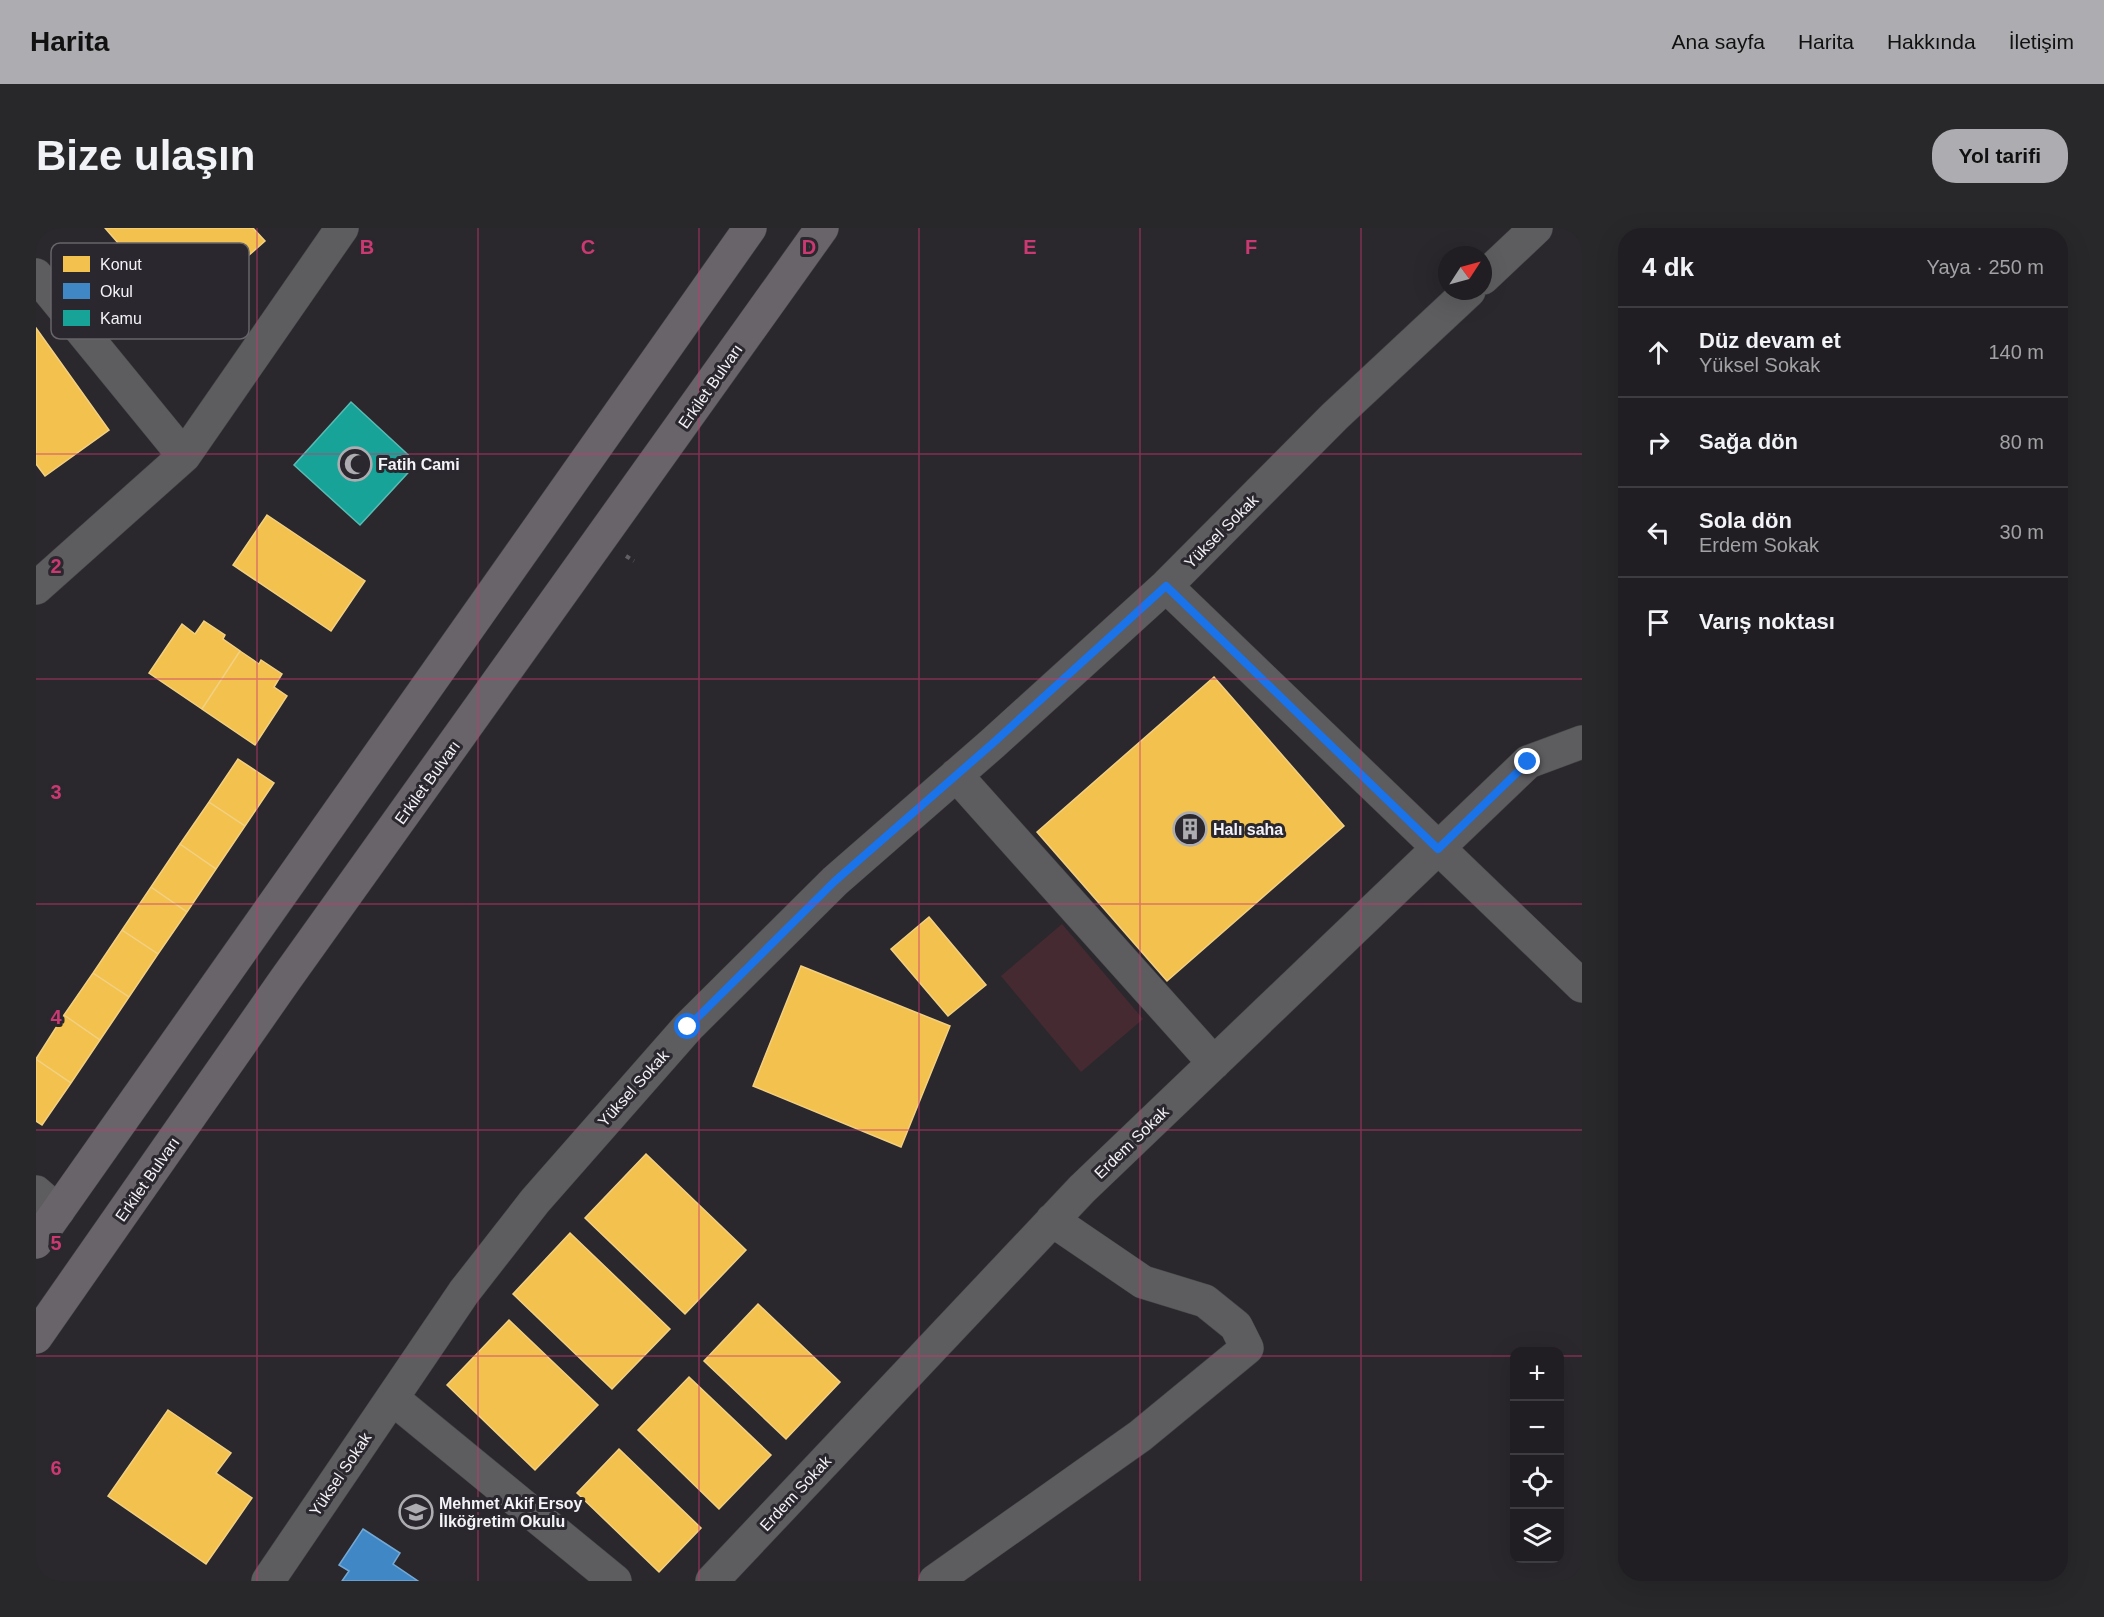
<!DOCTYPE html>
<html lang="tr">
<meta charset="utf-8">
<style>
body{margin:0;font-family:Helvetica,sans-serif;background:#28272a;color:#f1f3f6}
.controls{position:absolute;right:18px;bottom:18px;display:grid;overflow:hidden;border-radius:12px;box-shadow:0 6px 24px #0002}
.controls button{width:54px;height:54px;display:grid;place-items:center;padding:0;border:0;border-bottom:2px solid #3d3c40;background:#201e22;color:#f1f3f6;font:30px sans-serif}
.compass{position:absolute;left:1402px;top:18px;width:54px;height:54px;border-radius:50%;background:#201e22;box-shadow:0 6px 24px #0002;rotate:54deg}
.stop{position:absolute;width:18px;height:18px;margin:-14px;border:4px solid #1a73e8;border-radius:50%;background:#fff}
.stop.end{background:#1a73e8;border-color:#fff;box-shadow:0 2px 6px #0008}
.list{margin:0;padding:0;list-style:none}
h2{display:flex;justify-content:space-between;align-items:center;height:78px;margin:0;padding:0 24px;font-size:26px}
h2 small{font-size:20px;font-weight:400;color:#a2a2a5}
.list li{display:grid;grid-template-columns:39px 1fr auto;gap:18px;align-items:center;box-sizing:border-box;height:90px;padding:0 24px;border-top:2px solid #3d3c40}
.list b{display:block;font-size:22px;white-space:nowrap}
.list p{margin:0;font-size:20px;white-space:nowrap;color:#a2a2a5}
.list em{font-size:20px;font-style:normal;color:#a2a2a5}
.icon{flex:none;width:33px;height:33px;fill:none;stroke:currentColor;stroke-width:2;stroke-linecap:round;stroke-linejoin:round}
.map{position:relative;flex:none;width:1546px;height:1353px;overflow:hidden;border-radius:24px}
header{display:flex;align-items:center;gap:36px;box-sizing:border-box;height:84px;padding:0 30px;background:#adacb0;color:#111}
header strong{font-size:28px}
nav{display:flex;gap:33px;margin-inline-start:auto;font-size:21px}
.intro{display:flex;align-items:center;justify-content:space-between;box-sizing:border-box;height:144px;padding:0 36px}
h1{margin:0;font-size:42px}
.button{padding:15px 27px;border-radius:24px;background:#adacb0;color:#111;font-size:21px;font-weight:700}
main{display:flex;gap:36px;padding:0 36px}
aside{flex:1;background:#201e22;border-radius:24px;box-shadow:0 6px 24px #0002}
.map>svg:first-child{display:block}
</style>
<header>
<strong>Harita</strong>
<nav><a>Ana sayfa</a><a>Harita</a><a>Hakkında</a><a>İletişim</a></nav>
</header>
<div class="intro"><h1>Bize ulaşın</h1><a class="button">Yol tarifi</a></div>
<main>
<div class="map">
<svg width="1546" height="1353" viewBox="0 0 1546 1353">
<rect width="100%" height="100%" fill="#2a282d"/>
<path fill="#462a32" d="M1026 696 1107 791 1045 844 965 748Z"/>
<path fill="#f2c14e" stroke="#f3d081" stroke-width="1.5" d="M69 0H217L229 13 145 87Z
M0 100 73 202 9 248 0 236Z
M231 287 329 353 295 403 197 337Z
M168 393 189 407 187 411 204 423 166 481 113 445 146 396 159 406Z
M204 423 223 436 225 432 246 446 238 459 251 468 219 517 166 481Z
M1178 449 1308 598 1131 753 1001 604Z
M202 531 238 555 209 598 173 574Z
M173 574 209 598 180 641 144 616Z
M144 616 180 641 151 684 115 659Z
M115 659 151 684 122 726 86 702Z
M893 689 950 757 912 788 855 721Z
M86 702 122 726 93 769 57 745Z
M765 738 914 798 865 919 717 858Z
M57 745 93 769 64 812 28 787Z
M28 787 64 812 35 855 0 831Z
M0 831 35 855 6 897 0 893Z
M610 926 710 1022 649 1086 549 990Z
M534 1005 634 1101 576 1161 477 1066Z
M722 1076 804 1154 750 1211 668 1133Z
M473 1092 562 1177 499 1242 411 1157Z
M653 1149 735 1227 683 1281 602 1202Z
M132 1182 195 1225 180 1245 216 1270 170 1336 72 1268Z
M583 1221 665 1300 623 1344 541 1265Z"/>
<path fill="#3f88c5" stroke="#75a8d4" stroke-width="1.5" d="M327 1301 364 1325 357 1336 382 1353H306L313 1343 303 1337Z"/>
<path fill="#17a398" stroke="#59bbb4" stroke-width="1.5" d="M315 174 381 235 324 297 258 237Z"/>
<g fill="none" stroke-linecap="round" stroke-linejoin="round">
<g stroke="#444346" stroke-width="34">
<path id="minor" d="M0 47 148 228
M1447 50 1500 0
M1130 358 1546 758
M0 360 148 228 306 0
M920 547 1178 835
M0 964 22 983
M356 1170 579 1353
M232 1353 428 1064 499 973 652 799 799 653 956 516 1130 358 1299 188 1433 63
M676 1353 1046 961 1492 534 1546 514
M899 1353 1104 1208 1211 1120 1200 1098 1169 1073 1107 1054 1016 992"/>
</g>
<g stroke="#444346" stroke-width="34">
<path id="major" d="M0 1014 714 0
M0 1109 249 752 786 0"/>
</g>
<path stroke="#605f63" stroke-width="4" stroke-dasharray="4.5 4.5" stroke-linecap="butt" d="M590 328 598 333"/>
<use href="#minor" stroke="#5d5c5e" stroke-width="33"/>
<use href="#major" stroke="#696469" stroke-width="33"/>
</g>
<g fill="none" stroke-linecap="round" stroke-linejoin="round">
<path stroke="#1a73e8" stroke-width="8" d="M652 799 799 653 956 516 1130 358 1402 621 1492 534"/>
</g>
<path fill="none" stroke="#ca3972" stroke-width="1.5" stroke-opacity="0.55" d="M221 0V1353M442 0V1353M663 0V1353M883 0V1353M1104 0V1353M1325 0V1353M0 226H1546M0 451H1546M0 676H1546M0 902H1546M0 1128H1478M1524 1128H1546"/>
<defs>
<g id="mosque-ring" transform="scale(1.725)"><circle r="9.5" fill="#2a272e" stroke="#adacb0" stroke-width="1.5"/><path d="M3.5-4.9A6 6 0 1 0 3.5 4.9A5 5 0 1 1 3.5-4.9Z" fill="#adacb0"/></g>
<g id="building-ring" transform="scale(1.725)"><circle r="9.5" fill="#2a272e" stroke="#adacb0" stroke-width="1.5"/><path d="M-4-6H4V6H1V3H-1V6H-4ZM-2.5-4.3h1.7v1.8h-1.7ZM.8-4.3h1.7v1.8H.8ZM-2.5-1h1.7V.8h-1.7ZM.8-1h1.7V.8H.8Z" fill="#adacb0"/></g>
<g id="school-ring" transform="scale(1.725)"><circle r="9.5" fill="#2a272e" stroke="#adacb0" stroke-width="1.5"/><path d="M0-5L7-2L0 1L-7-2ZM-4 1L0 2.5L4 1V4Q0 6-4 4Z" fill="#adacb0"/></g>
</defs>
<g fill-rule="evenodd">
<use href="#mosque-ring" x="319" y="236"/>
<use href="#building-ring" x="1154" y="601"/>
<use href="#school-ring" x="380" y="1284"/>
</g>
<g text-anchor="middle" stroke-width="6" stroke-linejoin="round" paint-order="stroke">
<g font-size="16" fill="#f4f3f7" stroke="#2a272e">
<text transform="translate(674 158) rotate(-55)" y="6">Erkilet Bulvarı</text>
<text transform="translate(1185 303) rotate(-45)" y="6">Yüksel Sokak</text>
<text transform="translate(391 554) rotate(-54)" y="6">Erkilet Bulvarı</text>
<text transform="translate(597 860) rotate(-48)" y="6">Yüksel Sokak</text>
<text transform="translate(1095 914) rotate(-44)" y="6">Erdem Sokak</text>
<text transform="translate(111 951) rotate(-55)" y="6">Erkilet Bulvarı</text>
<text transform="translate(304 1246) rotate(-56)" y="6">Yüksel Sokak</text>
<text transform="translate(759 1265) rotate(-47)" y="6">Erdem Sokak</text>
</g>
<g font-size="16" font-weight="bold" fill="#f4f3f7" stroke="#2a272e" text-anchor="start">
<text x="342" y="242">Fatih Cami</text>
<text x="1177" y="607">Halı saha</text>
<text x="403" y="1281">Mehmet Akif Ersoy<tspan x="403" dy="18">İlköğretim Okulu</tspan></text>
</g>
</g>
<rect x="15" y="15" width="198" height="96" rx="9" fill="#2a272e" stroke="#67646a" stroke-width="1.5"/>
<rect x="27" y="28" width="27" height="16" fill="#f2c14e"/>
<rect x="27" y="55" width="27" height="16" fill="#3f88c5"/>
<rect x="27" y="82" width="27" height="16" fill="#17a398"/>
<g font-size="16" fill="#f4f3f7">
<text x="64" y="42">Konut</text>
<text x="64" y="69">Okul</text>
<text x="64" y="96">Kamu</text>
</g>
<g font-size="20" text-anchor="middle" font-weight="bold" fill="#ca3972" stroke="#2a272e" stroke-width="6" stroke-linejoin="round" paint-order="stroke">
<text x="331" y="26">B</text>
<text x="552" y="26">C</text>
<text x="773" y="26">D</text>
<text x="994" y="26">E</text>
<text x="1215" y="26">F</text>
<text x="20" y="345">2</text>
<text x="20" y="571">3</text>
<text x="20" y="796">4</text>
<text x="20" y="1022">5</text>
<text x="20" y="1247">6</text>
</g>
</svg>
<div class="controls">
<button>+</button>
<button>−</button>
<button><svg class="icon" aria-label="locate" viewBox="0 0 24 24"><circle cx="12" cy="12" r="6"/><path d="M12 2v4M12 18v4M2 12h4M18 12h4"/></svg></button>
<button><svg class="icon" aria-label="layers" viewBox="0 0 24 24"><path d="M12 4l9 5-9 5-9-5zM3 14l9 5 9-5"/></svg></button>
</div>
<svg class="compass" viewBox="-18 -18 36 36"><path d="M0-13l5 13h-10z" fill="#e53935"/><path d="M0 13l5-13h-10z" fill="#a2a2a5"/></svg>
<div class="stop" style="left:652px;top:799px"></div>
<div class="stop end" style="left:1492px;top:534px"></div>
</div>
<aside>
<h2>4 dk<small>Yaya · 250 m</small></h2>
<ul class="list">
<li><svg class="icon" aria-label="ahead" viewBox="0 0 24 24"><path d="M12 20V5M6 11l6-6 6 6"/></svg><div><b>Düz devam et</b><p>Yüksel Sokak</p></div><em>140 m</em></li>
<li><svg class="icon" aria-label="right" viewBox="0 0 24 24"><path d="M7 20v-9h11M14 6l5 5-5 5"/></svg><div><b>Sağa dön</b></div><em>80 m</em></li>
<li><svg class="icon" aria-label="left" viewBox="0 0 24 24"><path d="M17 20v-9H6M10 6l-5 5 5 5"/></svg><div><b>Sola dön</b><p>Erdem Sokak</p></div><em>30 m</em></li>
<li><svg class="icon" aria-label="arrive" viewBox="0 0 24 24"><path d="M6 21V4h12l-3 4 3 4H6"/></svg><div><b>Varış noktası</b></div></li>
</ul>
</aside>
</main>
